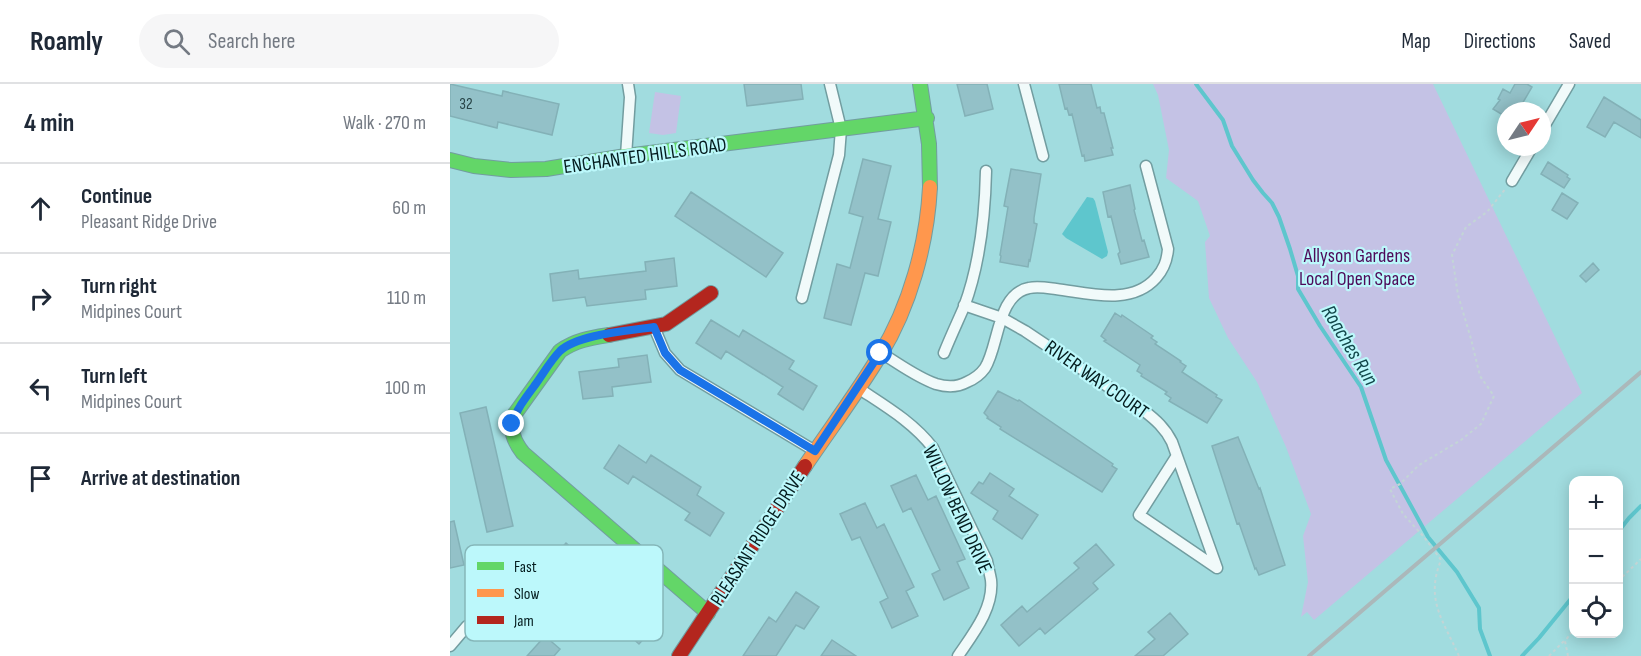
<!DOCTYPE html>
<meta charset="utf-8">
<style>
body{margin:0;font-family:"Sofia Sans Condensed",sans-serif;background:#f6f6f7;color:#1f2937}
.controls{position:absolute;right:18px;bottom:18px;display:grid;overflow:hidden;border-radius:12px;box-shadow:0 3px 15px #0003}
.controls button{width:54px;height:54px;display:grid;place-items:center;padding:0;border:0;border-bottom:2px solid #e0e1e3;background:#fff;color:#1f2937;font:30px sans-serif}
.compass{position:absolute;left:1047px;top:18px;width:54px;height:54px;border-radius:50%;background:#fff;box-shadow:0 3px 15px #0003;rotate:55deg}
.stop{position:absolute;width:18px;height:18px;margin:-14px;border:4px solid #1a73e8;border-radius:50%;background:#fff}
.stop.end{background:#1a73e8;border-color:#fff;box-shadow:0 2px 6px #0008}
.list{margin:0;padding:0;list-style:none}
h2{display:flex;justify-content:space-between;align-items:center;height:78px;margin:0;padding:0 24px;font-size:26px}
h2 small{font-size:20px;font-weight:400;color:#747a83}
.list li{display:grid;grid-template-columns:39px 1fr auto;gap:18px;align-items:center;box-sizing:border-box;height:90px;padding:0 24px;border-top:2px solid #e0e1e3}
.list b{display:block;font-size:22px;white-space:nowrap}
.list p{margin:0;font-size:20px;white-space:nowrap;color:#747a83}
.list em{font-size:20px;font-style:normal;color:#747a83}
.icon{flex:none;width:33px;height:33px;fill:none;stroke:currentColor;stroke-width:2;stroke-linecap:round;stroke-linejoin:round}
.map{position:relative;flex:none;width:1191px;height:572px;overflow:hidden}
header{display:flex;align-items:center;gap:36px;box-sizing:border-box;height:84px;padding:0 30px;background:#fff;border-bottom:2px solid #e0e1e3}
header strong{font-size:28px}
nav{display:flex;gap:33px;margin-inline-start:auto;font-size:21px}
.search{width:420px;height:54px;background:#f6f6f7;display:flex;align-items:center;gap:15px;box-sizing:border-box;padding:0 21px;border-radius:33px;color:#747a83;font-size:22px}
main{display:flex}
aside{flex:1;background:#fff}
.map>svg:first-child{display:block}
</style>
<header>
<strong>Roamly</strong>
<div class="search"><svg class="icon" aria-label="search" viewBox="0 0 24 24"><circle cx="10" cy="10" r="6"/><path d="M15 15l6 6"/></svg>Search here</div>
<nav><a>Map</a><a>Directions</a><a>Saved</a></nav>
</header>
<main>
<aside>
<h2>4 min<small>Walk · 270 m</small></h2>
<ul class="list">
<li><svg class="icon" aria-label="ahead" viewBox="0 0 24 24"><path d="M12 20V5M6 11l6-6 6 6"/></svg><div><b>Continue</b><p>Pleasant Ridge Drive</p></div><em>60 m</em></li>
<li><svg class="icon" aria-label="right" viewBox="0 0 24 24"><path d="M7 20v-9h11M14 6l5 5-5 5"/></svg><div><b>Turn right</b><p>Midpines Court</p></div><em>110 m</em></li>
<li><svg class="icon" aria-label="left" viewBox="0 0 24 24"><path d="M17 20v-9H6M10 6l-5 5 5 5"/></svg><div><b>Turn left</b><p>Midpines Court</p></div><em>100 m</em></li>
<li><svg class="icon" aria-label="arrive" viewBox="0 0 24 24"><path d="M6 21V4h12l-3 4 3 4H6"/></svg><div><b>Arrive at destination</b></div></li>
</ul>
</aside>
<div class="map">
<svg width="1191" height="572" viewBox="0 0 1191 572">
<rect width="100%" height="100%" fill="#a1dcdf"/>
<path fill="#c4c2e5" d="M703 0H983L1132 309 864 536 857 528 851 533 858 498 853 452 861 430 836 363 807 298 778 254 759 214 755 158 760 152 748 117 716 94 719 66 708 11Z
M205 8 231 12 226 49 213 51 199 49Z"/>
<path fill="#5ec6cd" d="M637 113 643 114 645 117 658 168 657 172 652 175 616 154 612 150Z"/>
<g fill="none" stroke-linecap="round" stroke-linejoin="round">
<path stroke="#5ec6cd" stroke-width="4" d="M746 0 773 36 782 62 803 96 813 109 822 119 829 133 840 165 848 192V205L870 242 911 303 936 376 978 453 1007 488 1029 524 1030 545 1040 572
M1168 448 1179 434 1191 422
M1072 572 1089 554 1124 511"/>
</g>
<path fill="#93c1c8" stroke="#83b1b7" stroke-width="1.5" d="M0 0 52 12 53 7 109 20 102 51 48 38 47 44 0 32Z
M294 0H351L353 15 297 22Z
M507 0H537L543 25 515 32Z
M609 0H641L647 24 650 23 651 29H654L663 64H661L663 71 635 77 634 71 632 72 622 30 619 31 617 24 615 25Z
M1065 0H1077L1082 3 1068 27H1056V33L1043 25 1050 16 1048 15 1053 5 1060 9Z
M1154 13 1191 36V54L1164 38 1155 53 1137 43Z
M413 75 441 82 428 135 441 138 428 192 415 189 401 241 374 234 387 180 400 184 413 133 399 129Z
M1098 78 1118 91 1117 93 1120 95 1114 104 1091 90Z
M561 85 591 90 584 134V139L587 140 580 177 579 176 578 183 550 178 551 172 550 171 558 123 554 122Z
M680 101 685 125 684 126 692 157 694 156 699 173 671 180 668 170 670 168 661 132 658 133 653 108Z
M241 108 333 169 316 193 225 132Z
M1112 109 1128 119 1117 135 1102 126Z
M224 174 227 202 195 206 196 215 137 222 135 213 103 217 100 190 128 186 129 195 196 187 195 178Z
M1143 179 1149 186 1136 198 1130 192Z
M665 229 671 233 672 231 703 252 701 254 707 258 705 260 731 277 730 278 736 282 732 288 767 311 766 313 772 316 757 339 719 317 721 314 715 310 717 308 691 292 692 290 687 287 690 281 654 257 656 256 651 252Z
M261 236 289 253 293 246 344 277 339 285 367 302 353 326 328 310 333 303 276 267 271 275 246 259Z
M197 271 201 298 162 303 163 312 133 315 129 288 169 283 168 275Z
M548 307 568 317 569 316 663 380 662 382 667 385 652 408 550 345 551 343 537 334 538 333 534 329Z
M36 323 63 442 37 448 10 329Z
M788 353 809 405 810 404 835 481 809 491 806 484 805 485 789 439 787 440 762 362Z
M169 361 196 379 201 371 251 403 247 411 274 429 260 452 235 436 240 429 183 392 178 400 154 384Z
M540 389 564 405 559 412 588 431 572 455 543 435 548 427 521 409 529 398 533 400Z
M466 391 478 416 486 412 515 475 507 478 519 504 494 516 482 490 490 486 461 424 453 428 441 402Z
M415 419 427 444 434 440 464 503 456 507 468 532 442 544 430 518 438 514 410 453 402 456 390 430Z
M4 437 14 481 0 484V438Z
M116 459 207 540 189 560 98 479Z
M646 460 664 481 643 499 648 505 595 550 590 544 569 562 551 541 572 522 577 528 629 484 624 479Z
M346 508 369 523 354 545 346 541 326 572H293L319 533 326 538Z
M720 529 738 550 713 572H685L705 555 698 548Z
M95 552 110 565 104 572H77Z
M382 556 406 572H371Z"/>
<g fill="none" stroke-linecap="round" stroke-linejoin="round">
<g stroke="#729da0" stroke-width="13">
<path id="street" d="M574 0 593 72
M1092 46 1119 0
M176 72 180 13 178 0
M1062 97 1082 63
M352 214 389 71 391 45 380 0
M514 221 552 234 575 247 693 326C706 336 715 344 722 358L767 484
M204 243 215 269 230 286 365 367
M431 269C448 279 466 293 486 300 496 303 508 303 517 298 524 295 530 291 535 284 549 262 547 210 579 204 588 202 598 204 606 205 639 209 681 222 706 194 714 185 717 177 718 165L696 82
M494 269C500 254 507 239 514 223 530 180 535 133 536 87
M408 304C435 322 463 338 483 364L537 477C538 483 540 490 541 496 544 524 523 550 508 572
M726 373 689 431 767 484
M0 562 17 542"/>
</g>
<g stroke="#729da0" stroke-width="16">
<path id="fast" d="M470 0 479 60 480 103
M0 76 24 82 61 86 96 85 176 72 477 34
M159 251C140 254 126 256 110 267L64 331C60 347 63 356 73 369L258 529"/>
</g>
<g stroke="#729da0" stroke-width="16">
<path id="slow" d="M355 382C380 345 407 309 430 271 460 222 477 160 480 103"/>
</g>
<g stroke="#729da0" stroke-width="16">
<path id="jam" d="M159 251 216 240 261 209
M229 572 355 382"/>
</g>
<path stroke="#c3d5d6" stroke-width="2" stroke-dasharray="3 3" stroke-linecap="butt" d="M1168 497 1191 475
M1009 572C993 536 975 516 991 476L974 453 953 430 940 405 950 400 969 381 1011 356 1031 340 1044 312 1030 292 1021 255 1008 211 1002 171 1016 143 1037 128 1056 104
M1099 572 1114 557
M1118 572 1115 557 1124 545"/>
<use href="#street" stroke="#f1fafa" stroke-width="10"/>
<use href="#fast" stroke="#63d668" stroke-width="14"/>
<use href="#slow" stroke="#ff974d" stroke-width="14"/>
<use href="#jam" stroke="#b3261e" stroke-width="14"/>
<path stroke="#abb8ba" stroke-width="4" d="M859 572 1191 288"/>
</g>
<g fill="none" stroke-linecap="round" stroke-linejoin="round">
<path stroke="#1a73e8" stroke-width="8" d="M62 340C66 326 76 313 85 301 93 290 101 276 110 267 128 250 179 247 204 243L215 269 230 286 365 367 430 269"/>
</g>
<g text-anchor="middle" stroke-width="4.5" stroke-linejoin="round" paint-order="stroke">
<g font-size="16" fill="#284548">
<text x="16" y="25">32</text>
</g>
<g font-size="20" fill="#041c1e" stroke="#bcf8fb">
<text transform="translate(195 71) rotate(-8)" y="7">ENCHANTED HILLS ROAD</text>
<text transform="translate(647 295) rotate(35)" y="7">RIVER WAY COURT</text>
<text transform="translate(508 425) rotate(65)" y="7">WILLOW BEND DRIVE</text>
<text transform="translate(307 454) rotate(-57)" y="7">PLEASANT RIDGE DRIVE</text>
</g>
<g font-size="20" fill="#4e0a59" stroke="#bcf8fb">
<text x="907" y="178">Allyson Gardens<tspan x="907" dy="23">Local Open Space</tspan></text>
</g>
<g font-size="21" font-style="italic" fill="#12484b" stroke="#bcf8fb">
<text transform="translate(900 261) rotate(59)" y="7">Roaches Run</text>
</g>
</g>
<rect x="15" y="461" width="198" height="96" rx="9" fill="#bcf8fb" stroke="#85b6b9" stroke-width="1.5"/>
<rect x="27" y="478" width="27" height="8" fill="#63d668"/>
<rect x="27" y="505" width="27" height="8" fill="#ff974d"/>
<rect x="27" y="532" width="27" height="8" fill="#b3261e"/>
<g font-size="16" fill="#041c1e">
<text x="64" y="488">Fast</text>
<text x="64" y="515">Slow</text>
<text x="64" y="542">Jam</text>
</g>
</svg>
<div class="controls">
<button>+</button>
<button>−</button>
<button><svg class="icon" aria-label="locate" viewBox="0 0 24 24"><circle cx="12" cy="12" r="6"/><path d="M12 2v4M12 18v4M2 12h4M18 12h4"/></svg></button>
</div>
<svg class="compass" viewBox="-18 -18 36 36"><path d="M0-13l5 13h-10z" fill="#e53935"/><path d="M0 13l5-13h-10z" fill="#747a83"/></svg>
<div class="stop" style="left:430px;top:269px"></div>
<div class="stop end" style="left:62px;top:340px"></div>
</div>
</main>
